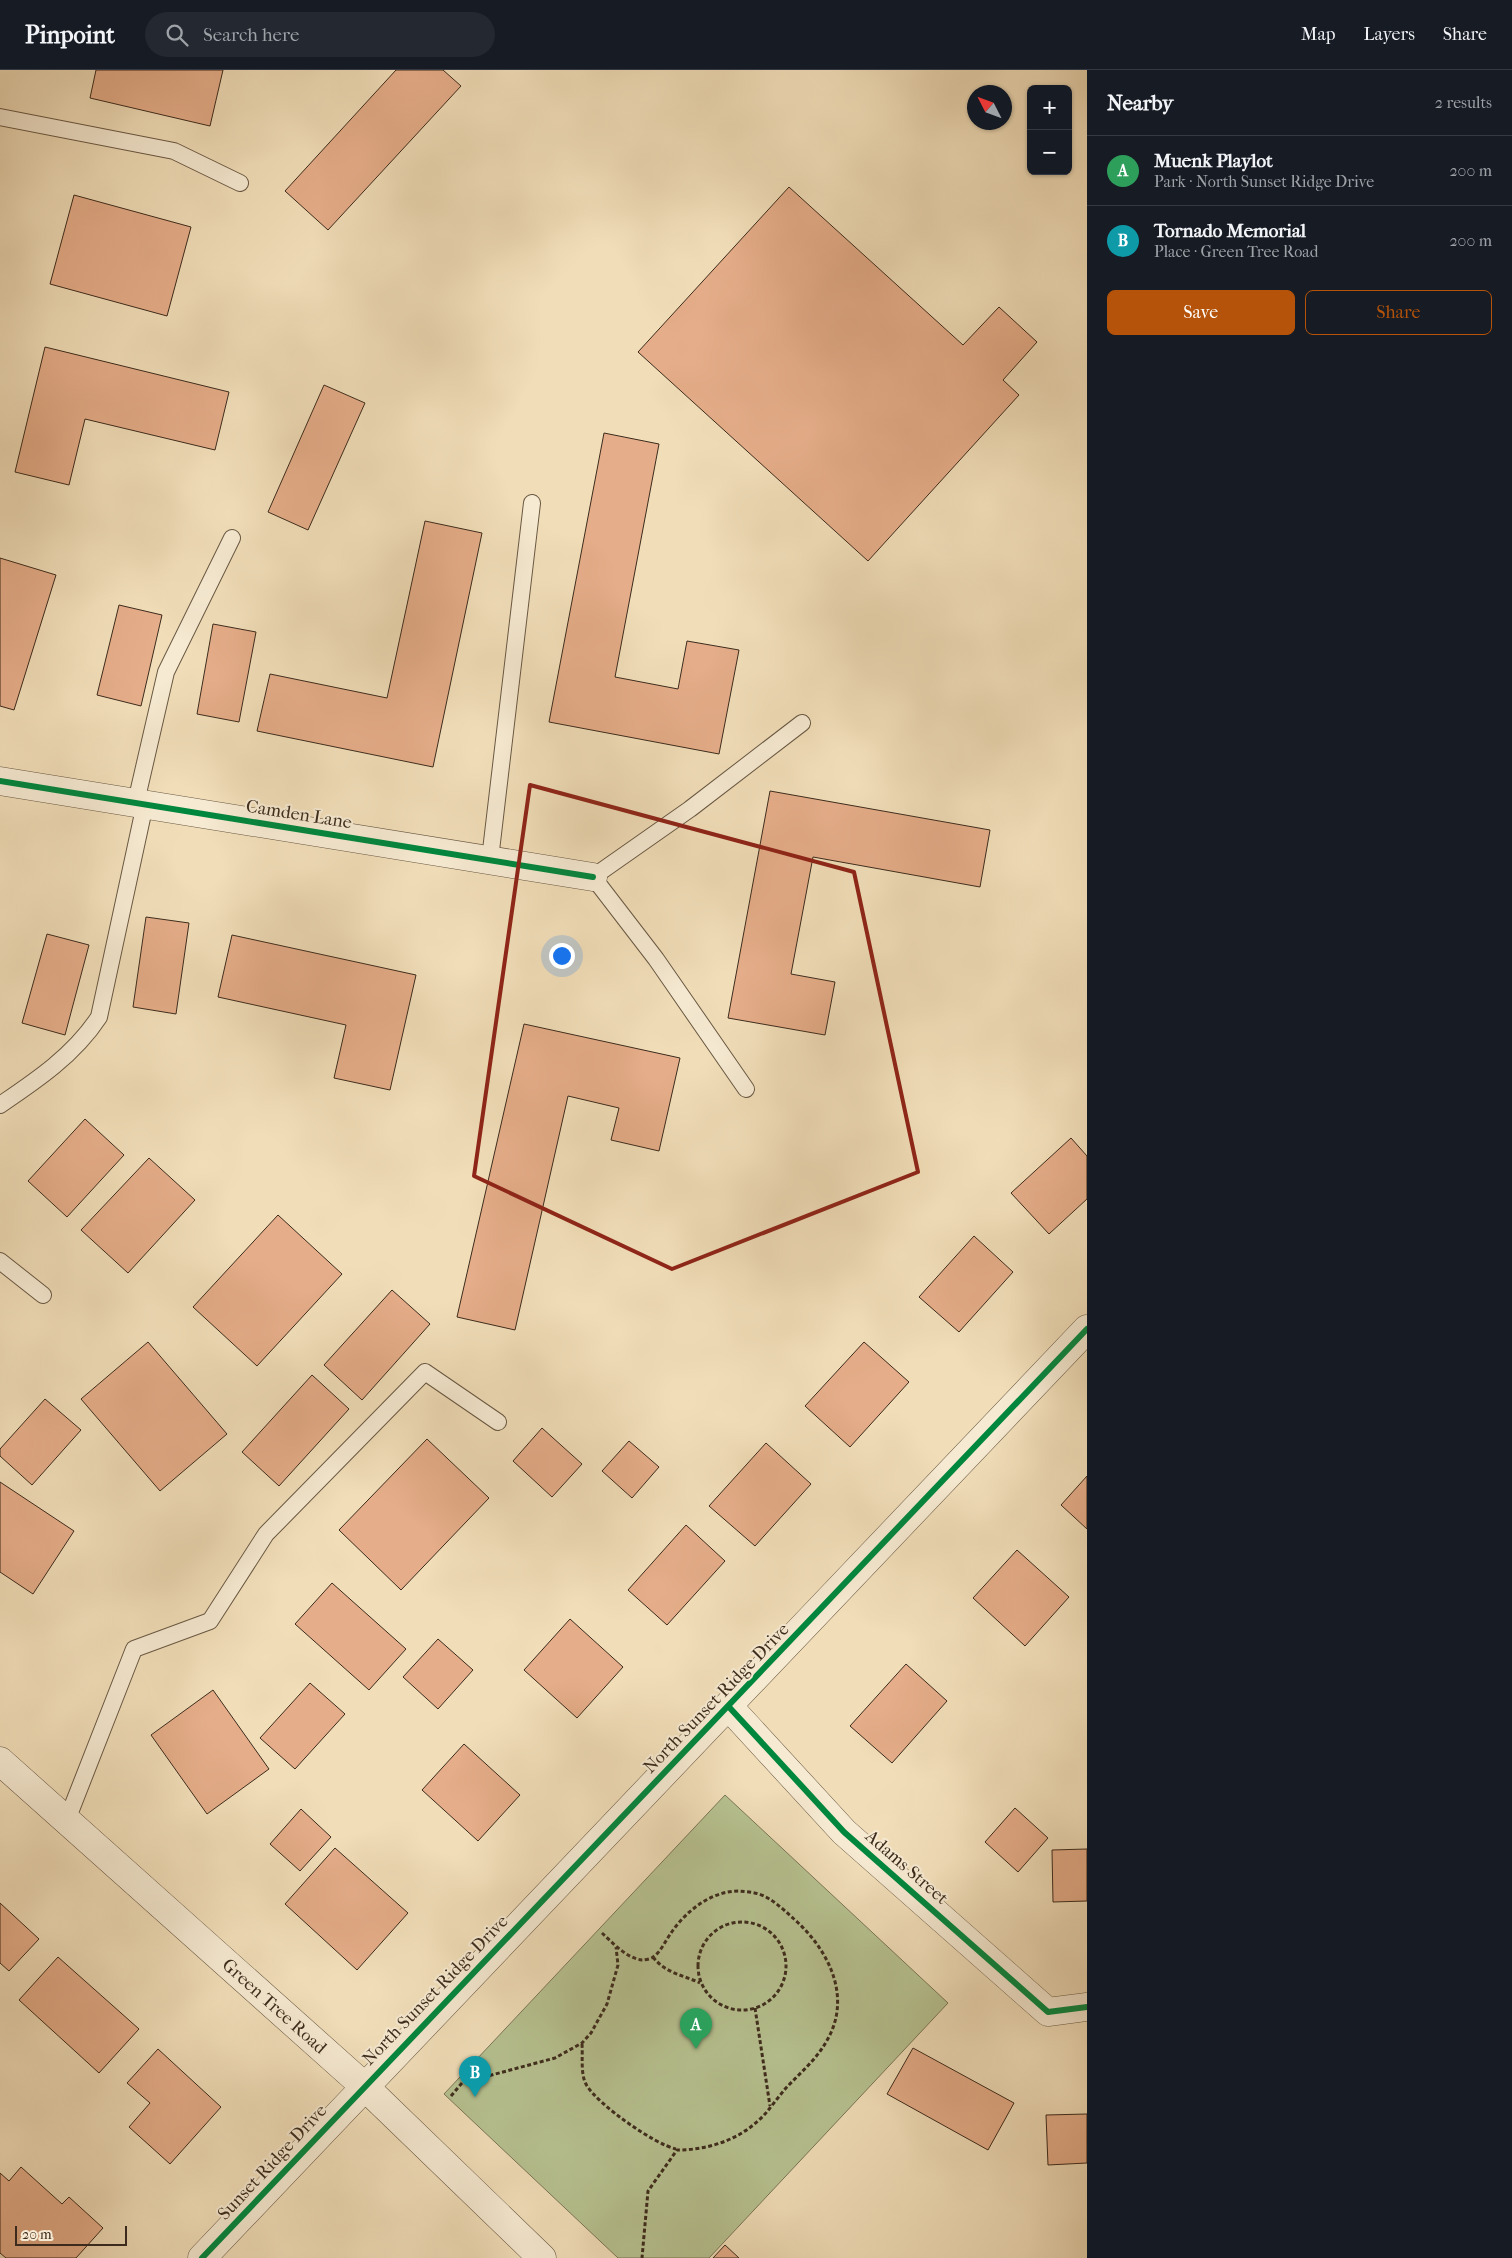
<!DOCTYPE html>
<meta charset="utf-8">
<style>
body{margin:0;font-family:"IM FELL French Canon",serif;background:#242831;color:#f1f3f6}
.controls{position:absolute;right:15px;top:15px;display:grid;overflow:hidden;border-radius:8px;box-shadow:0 1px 4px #0004}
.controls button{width:45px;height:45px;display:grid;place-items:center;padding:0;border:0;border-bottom:1px solid #363941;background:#171b24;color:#f1f3f6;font:25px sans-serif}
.compass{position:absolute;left:967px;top:15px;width:45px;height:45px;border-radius:50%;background:#171b24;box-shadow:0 1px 4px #0004;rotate:312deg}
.scale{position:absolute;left:15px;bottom:12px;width:112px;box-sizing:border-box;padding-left:5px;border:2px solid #3c2b1c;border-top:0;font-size:14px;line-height:18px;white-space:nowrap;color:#3c2b1c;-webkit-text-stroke:4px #f6ead2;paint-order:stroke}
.you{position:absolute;left:561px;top:885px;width:18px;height:18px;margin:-12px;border:4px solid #fff;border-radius:50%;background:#1a73e8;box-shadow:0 0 0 8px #1a73e833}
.badge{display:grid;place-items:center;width:32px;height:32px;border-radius:50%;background:#b45309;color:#fff;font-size:16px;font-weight:700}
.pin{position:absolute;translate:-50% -41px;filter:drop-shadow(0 1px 2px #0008)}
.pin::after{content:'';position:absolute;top:26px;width:18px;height:15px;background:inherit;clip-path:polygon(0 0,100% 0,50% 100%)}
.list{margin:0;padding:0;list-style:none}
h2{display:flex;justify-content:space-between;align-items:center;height:65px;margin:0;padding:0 20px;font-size:21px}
h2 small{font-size:16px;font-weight:400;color:#9ea1a6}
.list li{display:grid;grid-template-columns:32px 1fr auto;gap:15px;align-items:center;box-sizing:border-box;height:70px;padding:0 20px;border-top:1px solid #363941}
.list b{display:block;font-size:19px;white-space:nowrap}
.list p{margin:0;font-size:16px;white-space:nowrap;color:#9ea1a6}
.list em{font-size:16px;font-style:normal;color:#9ea1a6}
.actions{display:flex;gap:10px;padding:15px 20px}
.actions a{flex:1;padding:11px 0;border:1px solid #b45309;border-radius:8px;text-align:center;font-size:18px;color:#b45309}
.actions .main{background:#b45309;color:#fff}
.icon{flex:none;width:28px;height:28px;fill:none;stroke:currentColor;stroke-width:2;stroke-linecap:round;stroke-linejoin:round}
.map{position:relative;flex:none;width:1087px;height:2188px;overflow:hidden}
header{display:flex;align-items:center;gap:30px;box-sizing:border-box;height:70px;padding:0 25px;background:#171b24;border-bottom:1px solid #363941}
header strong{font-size:24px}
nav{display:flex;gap:28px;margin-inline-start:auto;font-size:18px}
.search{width:350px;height:45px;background:#242831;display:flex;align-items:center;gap:12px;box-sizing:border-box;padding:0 18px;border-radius:28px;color:#9ea1a6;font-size:19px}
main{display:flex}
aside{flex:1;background:#171b24}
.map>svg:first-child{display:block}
</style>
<header>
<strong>Pinpoint</strong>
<div class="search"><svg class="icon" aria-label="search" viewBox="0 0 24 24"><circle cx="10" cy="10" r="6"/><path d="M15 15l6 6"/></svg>Search here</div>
<nav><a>Map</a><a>Layers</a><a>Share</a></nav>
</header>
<main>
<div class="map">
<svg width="1087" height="2188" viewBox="0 0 1087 2188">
<rect width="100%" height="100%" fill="#f1deb9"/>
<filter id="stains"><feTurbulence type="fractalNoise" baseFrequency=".004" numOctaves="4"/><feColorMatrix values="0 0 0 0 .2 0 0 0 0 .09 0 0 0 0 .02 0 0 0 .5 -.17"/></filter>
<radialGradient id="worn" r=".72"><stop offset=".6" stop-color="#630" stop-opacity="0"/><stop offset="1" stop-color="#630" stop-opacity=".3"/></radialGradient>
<path fill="#b7c291" stroke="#7a7656" d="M725 1725 948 1933 709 2188H618L444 2024Z"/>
<path fill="#e5ad89" stroke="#3c2b1c" d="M96 0H223L210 56 90 28Z
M396 0H443L461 16 328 160 285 121Z
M789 117 963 275 999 237 1037 272 1003 310 1019 325 868 491 638 282Z
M74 125 191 157 167 246 50 214Z
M45 277 229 322 215 380 85 349 69 415 15 402Z
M324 315 365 333 308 460 268 442Z
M604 363 659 374 615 607 678 619 687 571 739 580 719 684 549 652Z
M425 451 482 463 433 697 257 661 270 604 387 628Z
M0 488 56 505 14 640 0 636Z
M119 535 162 545 141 636 97 625Z
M213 554 256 562 239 652 197 644Z
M770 721 990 760 980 817 813 787 791 904 835 912 825 965 728 948Z
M146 847 189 853 176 944 133 937Z
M47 864 89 875 65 965 22 953Z
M232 865 416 905 390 1020 334 1008 346 955 218 927Z
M524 954 680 988 659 1081 611 1070 619 1038 568 1026 515 1260 457 1247Z
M85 1049 124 1085 67 1147 28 1111Z
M1071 1068 1087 1086V1129L1049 1164 1011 1123Z
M149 1088 195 1130 128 1203 81 1160Z
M278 1145 342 1204 257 1296 193 1237Z
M974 1166 1013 1202 959 1262 919 1227Z
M392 1220 430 1254 362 1330 324 1295Z
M148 1272 227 1364 160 1421 81 1329Z
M864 1272 909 1312 850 1377 805 1336Z
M312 1305 349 1339 279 1416 242 1382Z
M45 1329 81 1360 32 1415 0 1386V1379Z
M542 1358 582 1394 552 1427 513 1391Z
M427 1369 489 1428 401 1520 339 1460Z
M629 1371 659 1397 632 1428 602 1401Z
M766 1373 811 1414 755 1476 709 1436Z
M1087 1406V1459L1061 1435Z
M0 1412 74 1461 33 1524 0 1502Z
M686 1455 725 1491 667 1555 628 1520Z
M1017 1480 1069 1527 1025 1576 973 1528Z
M332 1513 406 1579 369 1620 295 1554Z
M570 1549 623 1597 577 1648 524 1600Z
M438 1569 473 1600 438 1639 403 1607Z
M906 1594 947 1631 892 1693 850 1656Z
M310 1613 345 1644 295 1699 260 1668Z
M213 1620 269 1699 207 1744 151 1665Z
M464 1674 520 1725 478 1771 422 1720Z
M1015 1738 1048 1768 1018 1802 985 1772Z
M301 1739 331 1767 300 1801 270 1774Z
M335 1778 408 1843 357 1900 285 1834Z
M1087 1779V1831L1053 1832 1052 1780Z
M0 1833 39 1869 9 1901 0 1893Z
M58 1887 139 1959 99 2003 19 1930Z
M913 1978 1014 2033 988 2080 887 2024Z
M158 1979 221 2037 170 2094 129 2057 150 2033 127 2013Z
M1087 2044V2093L1048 2095 1046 2045Z
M21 2097 62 2134 69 2127 103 2158 76 2188H6L0 2183V2103L9 2111Z
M725 2175 739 2188H713Z"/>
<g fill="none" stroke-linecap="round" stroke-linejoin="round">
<g stroke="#695843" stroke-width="18">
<path id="service" d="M0 47 174 81 240 113
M136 732 166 602 232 468
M490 789 532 433
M746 1019 656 889 593 807 690 739 802 653
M0 1035C37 1010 74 985 99 947L145 734
M0 1191 43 1225
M67 1750 134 1579 210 1551 266 1464 425 1302 498 1352"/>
</g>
<g stroke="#695843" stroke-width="29">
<g id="minor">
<path d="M0 711 593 807"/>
<path d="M729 1637 844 1762 1048 1942 1087 1937"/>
<path id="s1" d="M0 1691 364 2016 542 2188"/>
<path d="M202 2188 1087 1259"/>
</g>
</g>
<path stroke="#3c2b1c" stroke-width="3" stroke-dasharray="4 2.5" stroke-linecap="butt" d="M698 1896a44 44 0 1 1 88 0a44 44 0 1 1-88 0Z
M602 1863C613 1873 626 1888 642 1890 645 1890 651 1889 653 1887 660 1883 666 1870 671 1863 686 1841 711 1821 739 1821 747 1822 756 1822 764 1826 776 1832 785 1841 794 1849 829 1880 853 1928 826 1972 816 1990 800 2003 786 2018 779 2026 772 2036 765 2044 742 2069 710 2080 677 2080L648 2121 642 2188
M653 1887C665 1903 683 1905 700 1913
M755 1938 770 2036
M582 1974C583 1987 580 2005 587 2016 600 2036 654 2074 676 2079
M451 2026 462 2013 555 1988 582 1973 591 1963 607 1934 618 1895 616 1877"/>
<use href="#service" stroke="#f6ead2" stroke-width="16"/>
<use href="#minor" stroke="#f6ead2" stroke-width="28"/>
<g stroke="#f6ead2" stroke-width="9">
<path id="cycleway" d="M0 711 593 807
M729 1637 844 1762 1048 1942 1087 1937
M202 2188 1087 1259"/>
</g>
<use href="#cycleway" stroke="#00873e" stroke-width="6"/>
</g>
<path fill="none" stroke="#8f2418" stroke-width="4" stroke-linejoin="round" d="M530 715 854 802 918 1102 672 1199 474 1106Z"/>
<g text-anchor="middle" stroke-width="4" stroke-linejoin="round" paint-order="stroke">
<g font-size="18" fill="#3c2b1c" stroke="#f6ead2">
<text transform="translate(299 744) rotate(9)" y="6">Camden Lane</text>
<text transform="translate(716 1628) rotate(-46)" y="6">North Sunset Ridge Drive</text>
<text transform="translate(907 1797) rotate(41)" y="6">Adams Street</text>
<text transform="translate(435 1920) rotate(-46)" y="6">North Sunset Ridge Drive</text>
<text dy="6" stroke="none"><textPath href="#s1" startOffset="368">Green Tree Road</textPath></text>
<text transform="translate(272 2092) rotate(-47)" y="6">Sunset Ridge Drive</text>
</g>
</g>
<rect width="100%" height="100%" filter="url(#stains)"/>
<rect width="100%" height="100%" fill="url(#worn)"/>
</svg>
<div class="controls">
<button>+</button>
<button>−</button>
</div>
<svg class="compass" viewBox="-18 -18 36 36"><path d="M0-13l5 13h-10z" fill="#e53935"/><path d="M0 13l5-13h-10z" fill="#9ea1a6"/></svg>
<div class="scale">20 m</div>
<div class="you"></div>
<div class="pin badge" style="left:696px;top:1979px;background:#2e9e5b">A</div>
<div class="pin badge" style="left:475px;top:2027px;background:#0f9aa8">B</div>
</div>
<aside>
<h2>Nearby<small>2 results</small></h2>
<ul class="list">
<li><span class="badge" style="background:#2e9e5b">A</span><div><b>Muenk Playlot</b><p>Park · North Sunset Ridge Drive</p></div><em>200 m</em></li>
<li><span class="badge" style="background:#0f9aa8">B</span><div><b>Tornado Memorial</b><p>Place · Green Tree Road</p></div><em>200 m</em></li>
</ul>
<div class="actions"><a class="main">Save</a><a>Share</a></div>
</aside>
</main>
